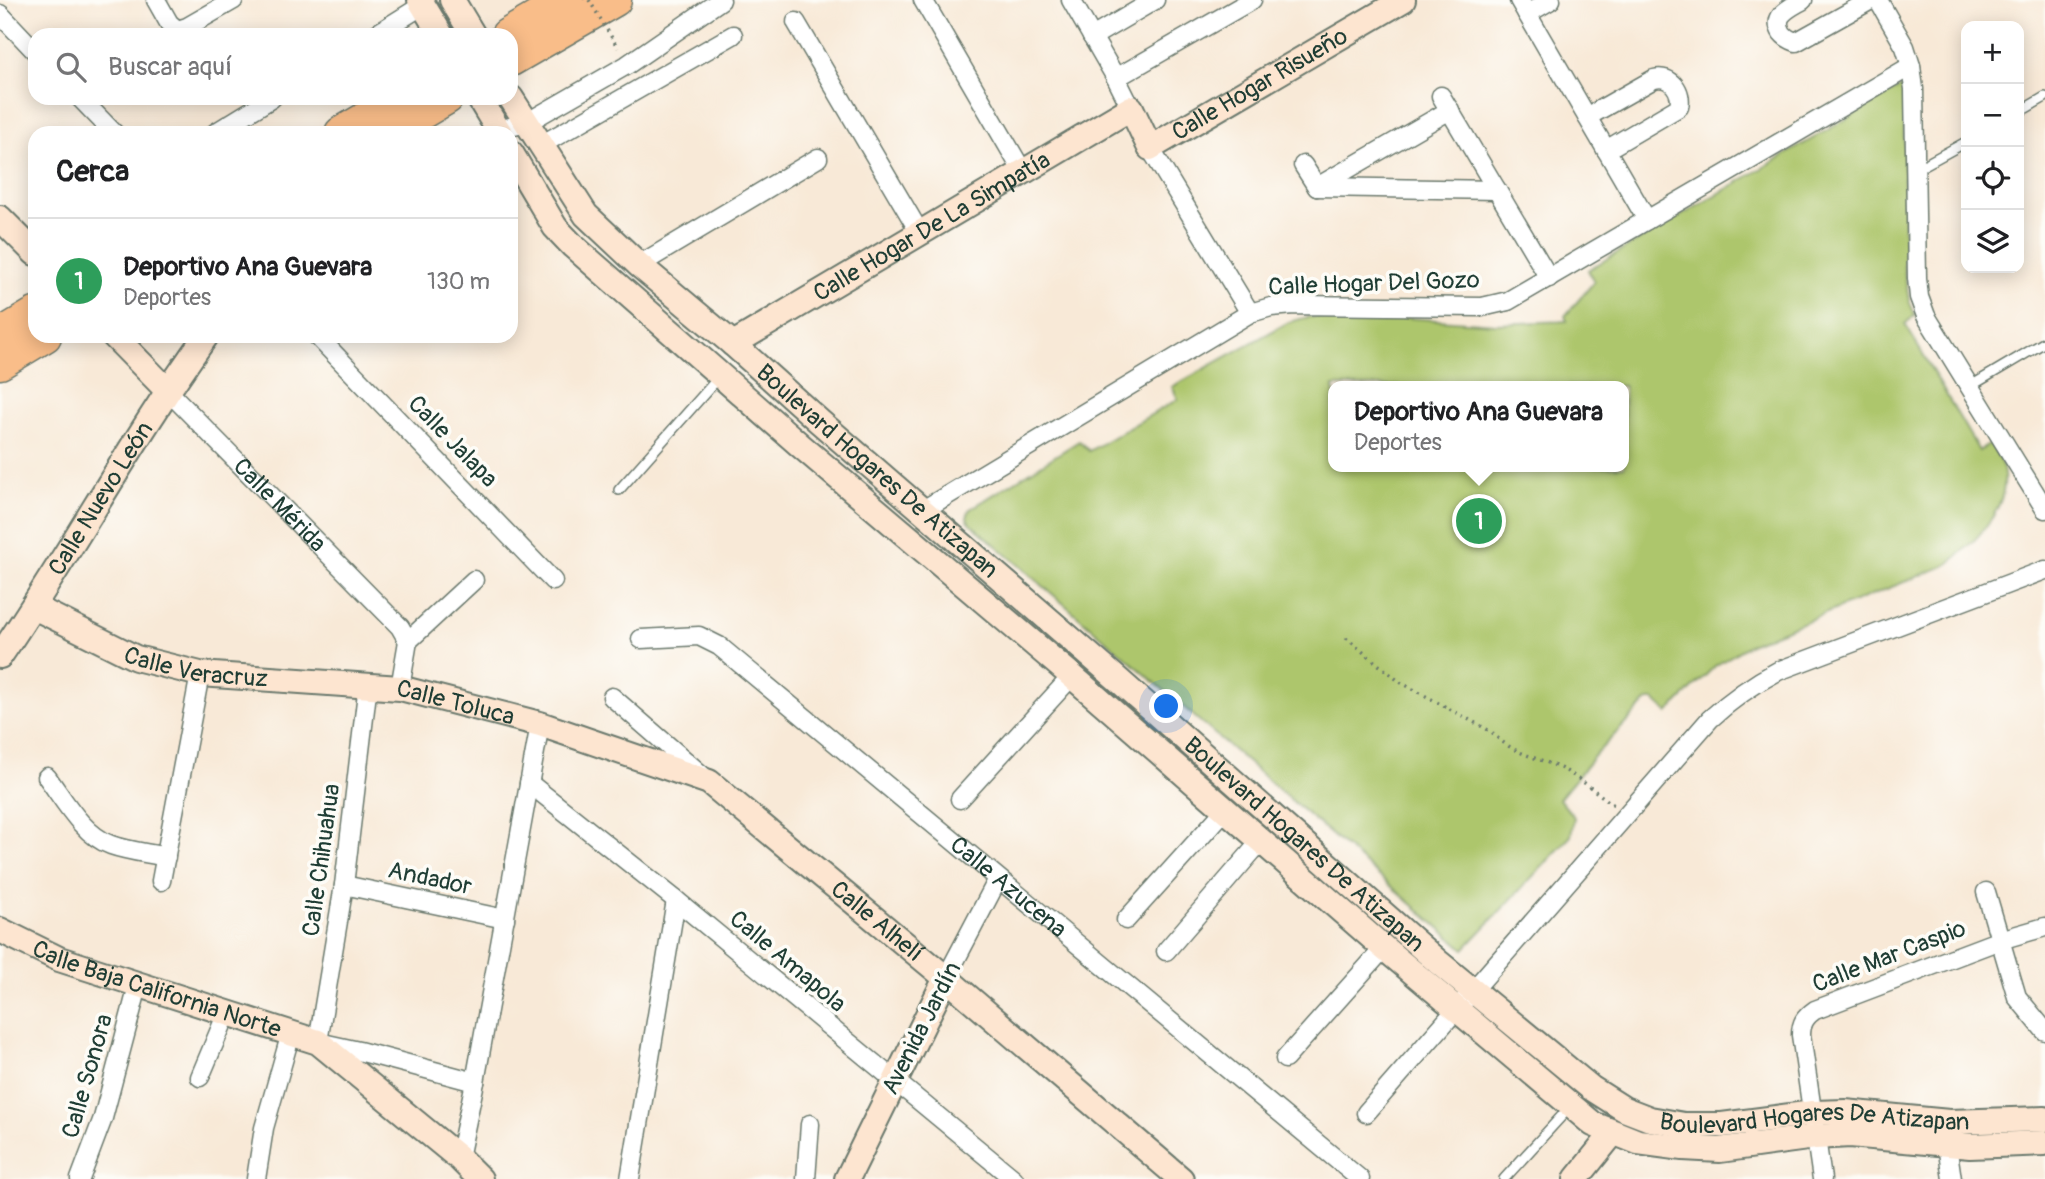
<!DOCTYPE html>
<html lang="es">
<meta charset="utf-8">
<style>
body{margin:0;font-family:Pangolin,sans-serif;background:#f2f2f2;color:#202124}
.controls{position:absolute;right:21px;top:21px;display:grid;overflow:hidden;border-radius:14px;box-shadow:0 4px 18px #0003}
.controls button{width:63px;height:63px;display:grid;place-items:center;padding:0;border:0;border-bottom:2px solid #e0e0e0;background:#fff;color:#202124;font:35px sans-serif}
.you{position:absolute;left:1167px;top:707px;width:24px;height:24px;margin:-18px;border:5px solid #fff;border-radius:50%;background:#1a73e8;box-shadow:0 0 0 10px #1a73e833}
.badge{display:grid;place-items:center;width:46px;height:46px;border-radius:50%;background:#b45309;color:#fff;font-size:23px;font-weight:700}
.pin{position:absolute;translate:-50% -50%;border:4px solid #fff;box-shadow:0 2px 7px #0006}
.popup{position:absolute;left:1328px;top:381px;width:301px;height:91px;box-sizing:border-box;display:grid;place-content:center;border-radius:14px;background:#fff;filter:drop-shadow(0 2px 5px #0005);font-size:23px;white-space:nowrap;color:#757577}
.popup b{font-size:26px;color:#202124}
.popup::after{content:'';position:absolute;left:50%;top:100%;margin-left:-14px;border:14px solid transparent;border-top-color:#fff}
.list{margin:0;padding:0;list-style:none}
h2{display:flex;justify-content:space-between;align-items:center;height:91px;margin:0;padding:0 28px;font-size:30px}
h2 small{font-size:23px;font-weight:400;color:#757577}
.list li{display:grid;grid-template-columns:46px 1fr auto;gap:21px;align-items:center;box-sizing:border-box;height:126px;padding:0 28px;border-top:2px solid #e0e0e0}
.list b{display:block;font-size:26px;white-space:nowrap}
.list p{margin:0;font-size:23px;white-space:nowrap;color:#757577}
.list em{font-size:23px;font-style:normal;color:#757577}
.icon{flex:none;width:38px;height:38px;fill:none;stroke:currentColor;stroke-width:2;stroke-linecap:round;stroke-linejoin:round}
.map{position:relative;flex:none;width:2045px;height:1179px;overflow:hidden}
.search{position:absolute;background:#fff;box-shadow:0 4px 18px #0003;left:28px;top:28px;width:490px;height:77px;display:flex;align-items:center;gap:18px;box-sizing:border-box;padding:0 24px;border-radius:21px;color:#757577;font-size:26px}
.panel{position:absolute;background:#fff;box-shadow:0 4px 18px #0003;left:28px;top:126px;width:490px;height:217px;border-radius:21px}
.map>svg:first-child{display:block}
</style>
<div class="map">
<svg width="2045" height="1179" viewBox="0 0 2045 1179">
<rect width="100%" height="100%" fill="#fdfcf7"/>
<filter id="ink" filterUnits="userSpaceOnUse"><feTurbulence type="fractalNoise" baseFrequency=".0143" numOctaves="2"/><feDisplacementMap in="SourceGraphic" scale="14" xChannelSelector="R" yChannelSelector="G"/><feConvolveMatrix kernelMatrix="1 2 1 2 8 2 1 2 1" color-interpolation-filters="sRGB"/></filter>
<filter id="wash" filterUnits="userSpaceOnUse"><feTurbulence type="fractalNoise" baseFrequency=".00686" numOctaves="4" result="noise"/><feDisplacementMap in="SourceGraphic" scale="28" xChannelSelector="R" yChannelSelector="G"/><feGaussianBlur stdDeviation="1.57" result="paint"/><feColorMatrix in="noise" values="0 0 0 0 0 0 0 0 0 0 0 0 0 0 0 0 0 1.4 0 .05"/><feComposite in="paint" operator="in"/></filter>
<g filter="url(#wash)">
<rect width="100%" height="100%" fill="#f8e9d7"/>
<path fill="#adc66c" stroke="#668250" stroke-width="2" fill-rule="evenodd" d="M1901 87 1904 92V269L1909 300 1915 315 1905 324 1979 451 1990 444C1996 453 2003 463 2004 474 2008 511 1973 544 1947 565L1752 643 1715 666 1668 713 1654 700H1648L1596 754 1559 799 1574 817 1571 836 1464 949 970 523 967 518 969 510 1079 441 1089 451 1178 399 1172 387 1289 322 1308 317H1394L1496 324 1567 321 1565 316 1594 282 1588 270ZM1334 386H1624V467H1334Z"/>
</g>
<g filter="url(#ink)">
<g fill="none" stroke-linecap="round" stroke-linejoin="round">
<g stroke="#6b796d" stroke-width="12">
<path id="lane" d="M2019 112 2045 97
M1915 170 1966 142
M1969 387 2045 342
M619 490 720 376
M1504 1179 1569 1108"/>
</g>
<g stroke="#6b796d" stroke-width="21">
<g id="street">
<path d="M156 0 169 23 177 30 187 27 234 0"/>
<path d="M923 0 1023 172"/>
<path d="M1071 0 1116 78 1131 108"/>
<path d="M1519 0 1647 220"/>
<path d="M1803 0C1790 8 1771 15 1782 33 1786 38 1790 40 1796 42L1871 0"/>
<path d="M1878 0 1905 47 1911 66 1914 89 1917 278 1919 297 1926 316 2045 509"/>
<path d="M0 14 35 51"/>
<path d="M1527 14 1551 0"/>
<path d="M796 22 920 233"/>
<path d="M375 35 423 5"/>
<path d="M1092 37 1155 0"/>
<path d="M1116 78 1252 0"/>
<path d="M1441 96 1549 278"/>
<path d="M80 98 114 133"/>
<path d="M1587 117 1654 79C1671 74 1683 92 1679 107L1606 150"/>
<path d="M498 130 526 123 627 65 721 0"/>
<path d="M215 133 272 98"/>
<path d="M541 145 733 35"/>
<path d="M1150 148 1250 313"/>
<path d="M1303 165 1317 187"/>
<path d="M1317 187 1497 190"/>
<path d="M1317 187 1450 110"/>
<path d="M639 265 818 158"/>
<path d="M317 336 553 581"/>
<path id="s1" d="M167 390 400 627 408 641 400 688"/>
<path d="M923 510 1250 313 1271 307 1294 305 1482 307 1508 301 1911 66"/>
<path id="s2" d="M641 639 699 636 719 646 1360 1179"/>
<path d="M408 641 474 580"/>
<path d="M368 684 344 885 318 1042 359 1051 475 1082"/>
<path d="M612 697 704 777"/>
<path d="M47 777C64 800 83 835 111 845 128 851 148 853 166 857"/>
<path d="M529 783 676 900 1014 1179"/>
<path d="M960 799 1072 676"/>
<path d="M161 881 200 674"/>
<path d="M344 885 505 919"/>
<path d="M1986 892 2017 997 2045 1031"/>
<path d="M1126 920 1225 810"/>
<path d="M1166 951 1261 841"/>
<path d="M946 978 998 879"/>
<path d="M1285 1059 1384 948"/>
<path d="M200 1077 227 1013"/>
<path d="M1366 1113 1710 719C1731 700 1753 684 1778 671L2045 570"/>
<path d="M1947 1145 1952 1179"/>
<path d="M459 1158 475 1082 540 724"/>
<path d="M80 1179 103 1118 138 986"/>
<path d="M256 1179 264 1128 291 1033"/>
<path d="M630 1179 676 900"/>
<path d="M806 1179 810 1124"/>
<path d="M1822 1179 1801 1035C1801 1023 1805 1017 1815 1010L2000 940 2045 927"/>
</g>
</g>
<g stroke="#6b796d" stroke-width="28">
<g id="secondary">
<path d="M420 0 441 35"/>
<path d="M452 0 473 35"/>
<path d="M479 98 500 133"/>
<path id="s3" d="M511 98 586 215 639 265 733 344 820 422 1115 677 1438 962 1591 1088 1624 1109 1650 1119 1684 1125H1722L1813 1113 1845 1112 1949 1122 2045 1119"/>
<path d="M511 153 555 227 573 246 801 446 1072 676 1384 948 1593 1124 1638 1142 1683 1148 1720 1150 1815 1137 1850 1135 1970 1146 2045 1143"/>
<path d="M0 218 35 253"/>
<path d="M114 336 167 390"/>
<path id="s4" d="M733 344 1131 108 1150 148 1403 0"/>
<path id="s5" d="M34 607 136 658 200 674 400 688 540 724 709 782 946 978 1181 1179"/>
<path id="s6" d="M0 656C72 551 132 439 206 336"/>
<path id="s7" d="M0 930 59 959 318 1042 459 1158 480 1179"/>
<path d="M847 1179 946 978"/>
<path d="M1576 1179 1613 1133"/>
</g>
</g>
<g stroke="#6b796d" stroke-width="35">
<path id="highway" d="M507 35 567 0
M511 60 615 0
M341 133 400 98
M388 133 447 98
M0 335 35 314
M0 363 45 336"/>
</g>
<path stroke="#6b796d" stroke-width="3.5" stroke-dasharray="2 5" stroke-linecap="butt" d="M1346 638 1400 682 1492 732C1511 754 1535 756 1560 768 1579 777 1597 793 1614 805"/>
<use href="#lane" stroke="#fff" stroke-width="9"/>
<use href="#street" stroke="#fff" stroke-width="18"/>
<use href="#secondary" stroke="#fde5d0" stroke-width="24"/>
<use href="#highway" stroke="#f9bd89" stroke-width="32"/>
<path stroke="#6b796d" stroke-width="3.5" stroke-dasharray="2 5" stroke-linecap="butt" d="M589 0 618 48"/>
</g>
</g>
<g text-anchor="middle" stroke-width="7" stroke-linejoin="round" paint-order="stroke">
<g font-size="24" fill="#1f3d34" stroke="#fdfcf7">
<text dy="8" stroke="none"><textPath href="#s4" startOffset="634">Calle Hogar Risueño</textPath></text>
<text dy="8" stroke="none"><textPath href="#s4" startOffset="231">Calle Hogar De La Simpatía</textPath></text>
<text transform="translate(1374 283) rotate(-2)" y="8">Calle Hogar Del Gozo</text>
<text transform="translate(453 441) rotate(46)" y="8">Calle Jalapa</text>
<text dy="8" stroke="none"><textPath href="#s3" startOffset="527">Boulevard Hogares De Atizapan</textPath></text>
<text dy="8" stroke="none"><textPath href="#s6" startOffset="187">Calle Nuevo León</textPath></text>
<text dy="8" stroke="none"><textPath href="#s1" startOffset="161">Calle Mérida</textPath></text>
<text dy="8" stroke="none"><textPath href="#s5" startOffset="175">Calle Veracruz</textPath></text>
<text dy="8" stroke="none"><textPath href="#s5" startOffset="438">Calle Toluca</textPath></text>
<text dy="8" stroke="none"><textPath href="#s3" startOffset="1094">Boulevard Hogares De Atizapan</textPath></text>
<text transform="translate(321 860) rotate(-82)" y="8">Calle Chihuahua</text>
<text transform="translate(430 878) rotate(12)" y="8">Andador</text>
<text dy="8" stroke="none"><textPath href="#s2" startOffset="457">Calle Azucena</textPath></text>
<text dy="8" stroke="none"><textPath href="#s5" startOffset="922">Calle Alhelí</textPath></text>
<text transform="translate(1889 956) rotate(-21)" y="8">Calle Mar Caspio</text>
<text transform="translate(788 961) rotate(40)" y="8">Calle Amapola</text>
<text dy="8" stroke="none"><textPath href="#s7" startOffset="168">Calle Baja California Norte</textPath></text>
<text transform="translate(921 1028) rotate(-63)" y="8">Avenida Jardín</text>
<text transform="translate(87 1076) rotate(-74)" y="8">Calle Sonora</text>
<text dy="8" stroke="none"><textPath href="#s3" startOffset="1703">Boulevard Hogares De Atizapan</textPath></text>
</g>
</g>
</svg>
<div class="controls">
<button>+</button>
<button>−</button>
<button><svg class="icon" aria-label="locate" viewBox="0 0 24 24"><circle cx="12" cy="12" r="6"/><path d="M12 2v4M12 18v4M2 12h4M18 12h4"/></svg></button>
<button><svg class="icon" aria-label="layers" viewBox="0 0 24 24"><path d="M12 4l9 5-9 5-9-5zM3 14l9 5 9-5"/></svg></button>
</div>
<div class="you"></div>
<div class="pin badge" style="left:1479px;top:521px;background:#2e9e5b">1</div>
<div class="popup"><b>Deportivo Ana Guevara</b>Deportes</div>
<div class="search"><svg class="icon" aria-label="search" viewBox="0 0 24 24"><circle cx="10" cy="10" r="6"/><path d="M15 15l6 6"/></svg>Buscar aquí</div>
<section class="panel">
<h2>Cerca<small></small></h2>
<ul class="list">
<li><span class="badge" style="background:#2e9e5b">1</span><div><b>Deportivo Ana Guevara</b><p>Deportes</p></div><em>130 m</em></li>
</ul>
</section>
</div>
